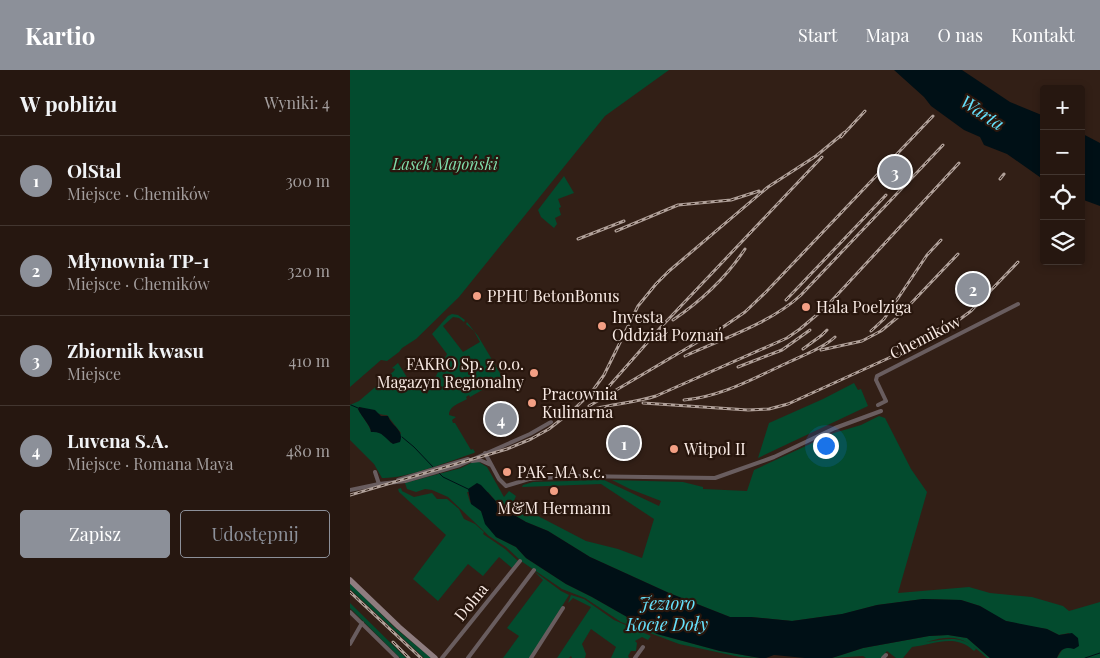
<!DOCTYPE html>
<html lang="pl">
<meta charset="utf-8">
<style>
body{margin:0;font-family:"Playfair Display",serif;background:#2e2019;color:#f1f3f6}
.controls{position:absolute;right:15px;top:15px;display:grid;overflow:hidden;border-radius:5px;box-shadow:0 2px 8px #0003}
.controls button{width:45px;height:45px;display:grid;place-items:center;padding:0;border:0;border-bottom:1px solid #423630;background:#261710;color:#f1f3f6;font:25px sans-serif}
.you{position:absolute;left:475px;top:375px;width:18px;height:18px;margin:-12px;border:4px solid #fff;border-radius:50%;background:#1a73e8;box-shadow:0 0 0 8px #1a73e833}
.badge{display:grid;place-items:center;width:32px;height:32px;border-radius:50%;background:#8c9099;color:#fff;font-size:16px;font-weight:700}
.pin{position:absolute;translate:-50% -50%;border:2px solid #fff;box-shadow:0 1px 5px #0006}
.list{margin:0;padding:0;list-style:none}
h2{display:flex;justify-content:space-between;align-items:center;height:65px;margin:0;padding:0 20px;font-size:21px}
h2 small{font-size:16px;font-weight:400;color:#a49f9f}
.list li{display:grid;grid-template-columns:32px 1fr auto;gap:15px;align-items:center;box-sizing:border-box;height:90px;padding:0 20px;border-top:1px solid #423630}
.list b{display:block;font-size:19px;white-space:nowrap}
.list p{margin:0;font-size:16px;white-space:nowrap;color:#a49f9f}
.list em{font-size:16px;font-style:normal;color:#a49f9f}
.actions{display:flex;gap:10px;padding:15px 20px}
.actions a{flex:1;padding:11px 0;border:1px solid #8c9099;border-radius:5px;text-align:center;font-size:18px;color:#8c9099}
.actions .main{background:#8c9099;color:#fff}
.icon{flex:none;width:28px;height:28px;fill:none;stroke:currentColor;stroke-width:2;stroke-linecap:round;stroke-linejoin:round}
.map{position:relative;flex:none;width:750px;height:588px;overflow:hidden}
header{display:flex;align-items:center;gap:30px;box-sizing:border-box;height:70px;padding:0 25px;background:#8c9099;color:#fff}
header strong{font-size:24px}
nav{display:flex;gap:28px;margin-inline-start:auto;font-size:18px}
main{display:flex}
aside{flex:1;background:#261710}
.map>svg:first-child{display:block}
</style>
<header>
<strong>Kartio</strong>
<nav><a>Start</a><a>Mapa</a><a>O nas</a><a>Kontakt</a></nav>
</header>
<main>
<aside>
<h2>W pobliżu<small>Wyniki: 4</small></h2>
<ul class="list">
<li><span class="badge">1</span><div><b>OlStal</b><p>Miejsce · Chemików</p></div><em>300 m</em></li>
<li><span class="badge">2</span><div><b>Młynownia TP-1</b><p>Miejsce · Chemików</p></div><em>320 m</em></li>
<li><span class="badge">3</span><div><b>Zbiornik kwasu</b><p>Miejsce</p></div><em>410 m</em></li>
<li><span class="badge">4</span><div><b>Luvena S.A.</b><p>Miejsce · Romana Maya</p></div><em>480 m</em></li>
</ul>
<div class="actions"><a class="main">Zapisz</a><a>Udostępnij</a></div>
</aside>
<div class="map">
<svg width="750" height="588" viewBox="0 0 750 588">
<rect width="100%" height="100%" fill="#321f16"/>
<path fill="#034b2e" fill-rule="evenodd" d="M0 0H319L255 46 109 227 66 269 52 278 49 282 37 291 31 290 0 317Z
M214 106 224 123 208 129 211 137 209 138 211 145 205 148 207 154 204 158 191 147 188 140Z
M102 244 108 245 115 250 114 252 109 248 103 247 93 256 113 282 130 272 124 261 116 254 117 252 128 266 154 310 149 318 147 316 141 315 120 327 119 325 116 327 117 329C110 333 99 336 99 345L106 347 102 350 103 353H105L121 380 123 379 125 382 124 383C100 391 55 409 32 408L24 394 0 370V335L9 331 44 301 45 299 42 298 48 293 58 309 77 324 97 284 82 264 98 246ZM9 337C17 339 31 346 37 345L51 363 41 373C34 364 31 361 21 362 20 355 11 346 8 339Z
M504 313 508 320 511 319 518 336 408 388 419 353 473 329Z
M529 346 535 348 561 399 577 422 548 523 619 517 640 523 682 527 713 536 719 541 750 532V588H707L712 580 717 577 722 578 719 563 709 565 697 559 682 557 652 550 630 536 611 530 573 529 527 535 493 544 442 551 401 547H380L319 523 240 487 198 461 176 452 152 438 138 422H117L120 432 131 441 146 467 166 477 176 488 216 514 242 527 307 564 370 581 410 588 390 587 329 574 271 552 235 528 212 519 171 491 156 477 139 466 98 427 82 420 75 419 66 422 57 419 55 413 111 398 123 392H129L137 397 154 427 159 421 166 426 163 433 236 471 268 479 292 488 304 449 251 414 172 417 173 415 183 412 254 410 309 436 311 431 280 419 262 410 333 412 353 417V419L397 421 404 400 484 363 511 355Z
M51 418 52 421 64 427 82 423 87 429H97L109 439 114 449 125 454 134 462 133 464 155 479 168 491 162 498 149 487 133 506 118 494 88 531 63 509 96 465 49 422 48 419Z
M184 501 211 521 219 525 180 588H153L169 566 157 558 193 510Z
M0 513 44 557 81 588H74L0 519Z
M221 525 234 529 264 550 301 566 298 570 292 567 285 571 287 573 286 581H281L278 586 279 588H261L266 577 241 559 232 574 236 584 235 588H222L221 586 219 588H207L241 537 223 528 218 533Z
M0 533 56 588H50L0 538Z
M598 565 617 568 640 588H637C615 568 606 563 576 572 596 570 609 564 626 579L624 581C606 563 584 574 562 577L553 588H546L537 581 531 588H516L513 586 482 588 513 578 579 566Z"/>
<path fill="#001016" d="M544 0H612L660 32 694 46V110L657 84 634 75 630 67 614 60 581 36 574 27Z
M731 63 750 73V136L731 129Z
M9 337 25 340 31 346H38C41 356 55 360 50 372L43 374C34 367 32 361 21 362 21 356 11 346 8 339Z
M127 413 131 415 152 438 176 452 198 461 240 487 319 523 380 547H401L442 551 492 544 527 535 573 529 611 530 630 536 656 551 697 559 709 565 722 563 728 568 729 576 724 579C715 576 710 579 707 588H640L617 568 598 565 579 566 513 578 482 588H455L424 585 416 588H410L370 581 307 564 242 527 216 514 176 488 166 477 146 467 135 454 131 441 121 434 118 419Z"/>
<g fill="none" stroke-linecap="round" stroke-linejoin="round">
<path stroke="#001016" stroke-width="1" d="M1 335 8 338
M52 367 64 377 84 398
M88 402 93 407 118 419
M735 588 750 583"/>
<path stroke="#695d5f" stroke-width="4" d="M528 335 536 331 526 310 527 306 668 234
M135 383 149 409 156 416 179 409 224 406 365 408 424 387 485 358 531 341
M122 391 130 390 141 395
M25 402 29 414
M48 410 118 389
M0 420 29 414 55 411 110 395 180 364 201 352
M0 542 47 588
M0 574 12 553
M92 588 170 491
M118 588 184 500
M181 588 213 538
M285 588 293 577
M533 588 536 585"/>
<path stroke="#8f7d80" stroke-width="5.5" d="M0 510 49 557 85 588"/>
<g stroke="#b1a19a" stroke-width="3">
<path id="rail" d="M491 67 515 41
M650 109 654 104
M266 161 328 135 381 130 409 121
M228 169 274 151
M436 230 536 125
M323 250C351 231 376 208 395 179
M521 261 534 249 577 185 591 170
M453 279 472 265 477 260
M471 280 512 271 531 261 548 247 608 184
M335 286C372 269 421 253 451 225L593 75
M388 297 432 280 460 260
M253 323 311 257 472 87
M334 330C371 327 404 308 437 293 453 285 472 279 485 267
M293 333 398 340 419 339 438 334 587 266 621 241 668 192
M239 336 373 257 395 242 416 222 583 46
M221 347C248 334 278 335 306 326L437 268 450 259 475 238 609 93
M0 425 157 379 181 369 199 359 222 341 241 323 254 305 288 236 306 214 319 201 418 117 466 86 495 62
M0 522 71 588
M43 572 59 588"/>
</g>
<use href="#rail" stroke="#28160d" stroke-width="1" stroke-dasharray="4" stroke-linecap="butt"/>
</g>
<g fill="#f39f84" stroke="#28160d" stroke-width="2">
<circle cx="127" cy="226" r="5"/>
<circle cx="456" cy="237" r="5"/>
<circle cx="252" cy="256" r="5"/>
<circle cx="184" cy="303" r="5"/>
<circle cx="182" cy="333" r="5"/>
<circle cx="324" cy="379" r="5"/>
<circle cx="157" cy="402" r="5"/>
<circle cx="204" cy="421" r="5"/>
</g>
<g text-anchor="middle" stroke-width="4.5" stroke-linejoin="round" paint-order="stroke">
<g font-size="16" font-style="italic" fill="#80ddab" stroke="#28160d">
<text x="95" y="100">Lasek Majoński</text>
</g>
<g font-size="16" fill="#f8eae4" stroke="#28160d" text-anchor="start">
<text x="137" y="232">PPHU BetonBonus</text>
<text x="466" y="243">Hala Poelziga</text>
<text x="262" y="253">Investa<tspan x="262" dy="18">Oddział Poznań</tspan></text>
<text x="174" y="300" text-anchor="end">FAKRO Sp. z o.o.<tspan x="174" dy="18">Magazyn Regionalny</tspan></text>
<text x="192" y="330">Pracownia<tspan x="192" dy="18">Kulinarna</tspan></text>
<text x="334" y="385">Witpol II</text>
<text x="167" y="408">PAK-MA s.c.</text>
<text x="204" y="444" text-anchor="middle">M&amp;M Hermann</text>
</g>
<g font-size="16" fill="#f8eae4" stroke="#28160d">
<text transform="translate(575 267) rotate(-27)" y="6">Chemików</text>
<text transform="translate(121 532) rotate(-51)" y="6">Dolna</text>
</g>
<g font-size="18" font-style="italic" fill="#66e1fc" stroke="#28160d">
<text transform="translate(632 43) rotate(33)" y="6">Warta</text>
<text x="317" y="540">Jezioro<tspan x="317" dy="21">Kocie Doły</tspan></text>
</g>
</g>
</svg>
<div class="controls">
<button>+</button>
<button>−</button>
<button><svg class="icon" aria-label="locate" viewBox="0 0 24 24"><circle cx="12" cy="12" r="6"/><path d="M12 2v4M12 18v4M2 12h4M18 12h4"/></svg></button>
<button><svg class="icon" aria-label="layers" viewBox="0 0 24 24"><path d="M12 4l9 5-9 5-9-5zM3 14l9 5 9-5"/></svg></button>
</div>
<div class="you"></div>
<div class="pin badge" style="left:274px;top:373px">1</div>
<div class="pin badge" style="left:623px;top:219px">2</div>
<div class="pin badge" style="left:545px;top:102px">3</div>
<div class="pin badge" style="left:151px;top:349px">4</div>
</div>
</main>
